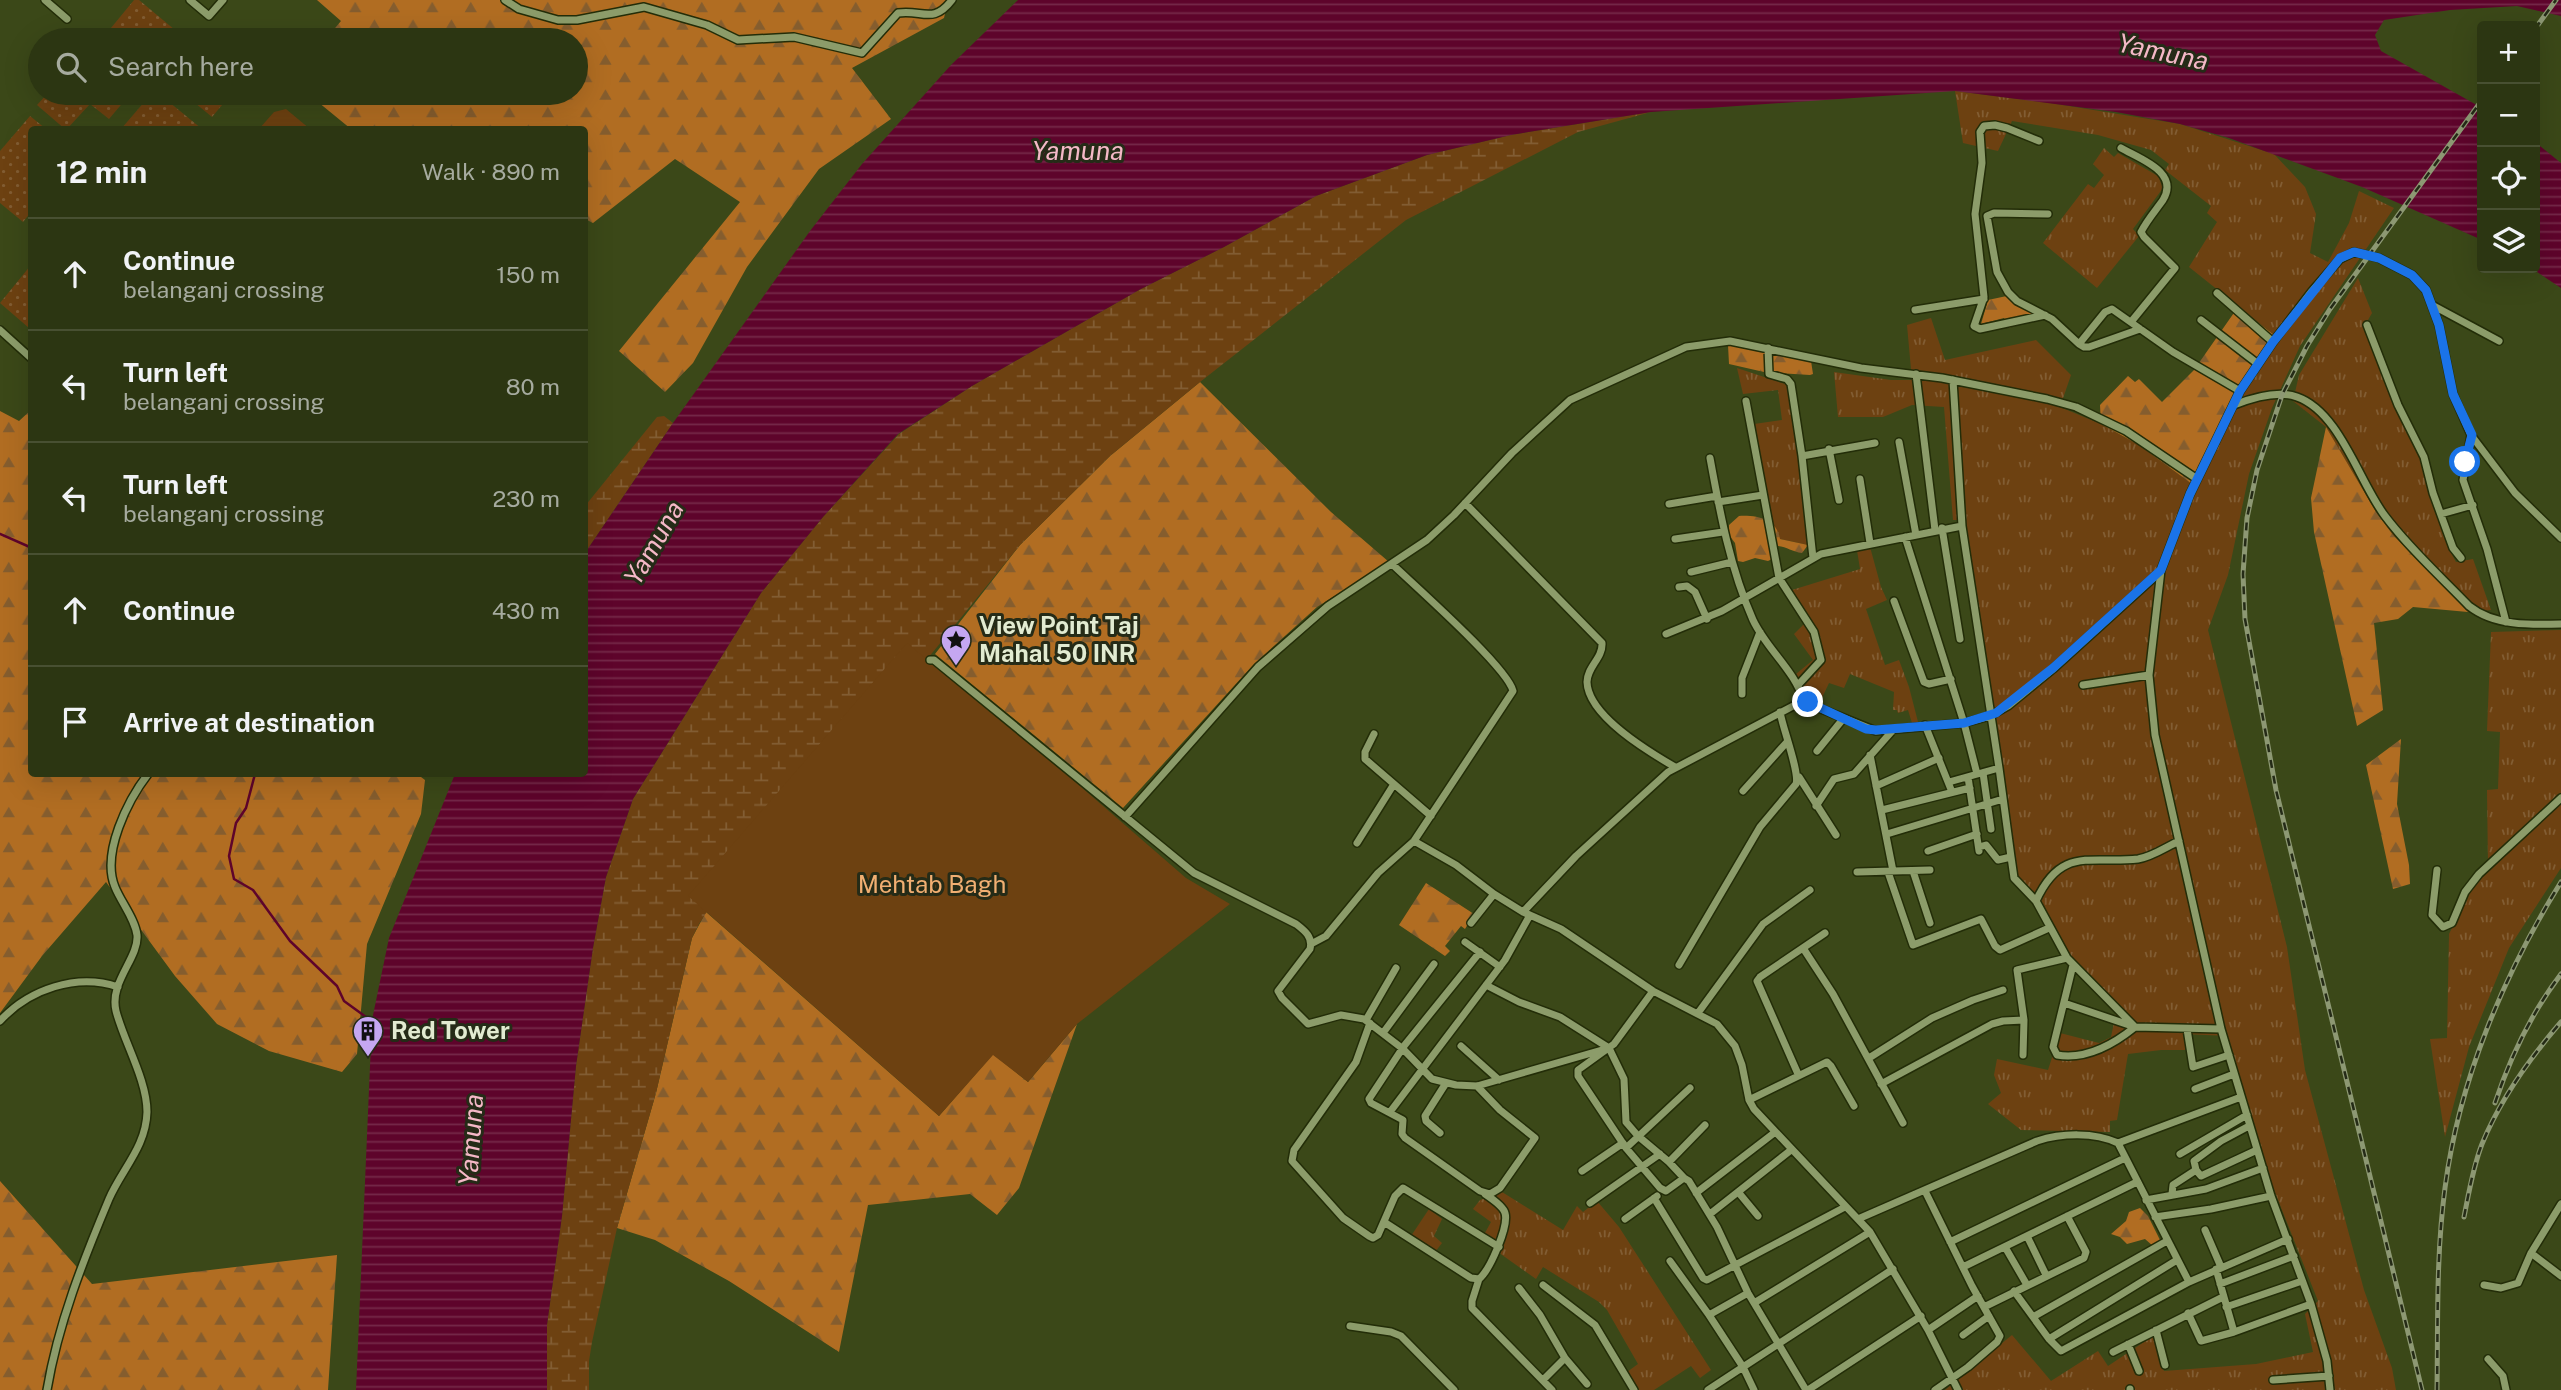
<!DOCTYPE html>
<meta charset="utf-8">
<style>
body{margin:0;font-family:"Public Sans",sans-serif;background:#384120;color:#f1f3f6}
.controls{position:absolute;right:21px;top:21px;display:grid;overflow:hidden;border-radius:7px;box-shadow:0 7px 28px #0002}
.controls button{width:63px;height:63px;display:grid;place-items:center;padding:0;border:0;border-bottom:2px solid #485032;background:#2c3612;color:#f1f3f6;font:35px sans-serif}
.stop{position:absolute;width:21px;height:21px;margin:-16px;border:5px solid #1a73e8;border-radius:50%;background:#fff}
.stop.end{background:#1a73e8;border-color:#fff;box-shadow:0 2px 7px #0008}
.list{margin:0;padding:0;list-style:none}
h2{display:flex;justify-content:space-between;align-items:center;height:91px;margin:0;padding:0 28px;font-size:30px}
h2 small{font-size:23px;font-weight:400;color:#a6ab9f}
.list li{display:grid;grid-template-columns:46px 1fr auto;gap:21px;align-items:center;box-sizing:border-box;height:112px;padding:0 28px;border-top:2px solid #485032}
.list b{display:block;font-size:26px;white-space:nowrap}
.list p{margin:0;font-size:23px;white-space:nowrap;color:#a6ab9f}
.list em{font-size:23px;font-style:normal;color:#a6ab9f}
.icon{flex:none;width:38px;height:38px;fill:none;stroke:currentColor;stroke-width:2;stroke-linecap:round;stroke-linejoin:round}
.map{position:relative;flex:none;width:2561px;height:1390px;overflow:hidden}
.search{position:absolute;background:#2c3612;box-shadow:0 7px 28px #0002;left:28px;top:28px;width:560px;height:77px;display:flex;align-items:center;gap:18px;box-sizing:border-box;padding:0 24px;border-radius:38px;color:#a6ab9f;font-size:26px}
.panel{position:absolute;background:#2c3612;box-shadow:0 7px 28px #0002;left:28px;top:126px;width:560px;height:651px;border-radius:7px}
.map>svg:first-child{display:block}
</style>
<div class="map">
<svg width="2561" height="1390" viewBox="0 0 2561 1390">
<defs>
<pattern id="grass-tufts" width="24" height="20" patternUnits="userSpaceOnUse" patternTransform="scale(1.75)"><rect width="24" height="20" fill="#6d4111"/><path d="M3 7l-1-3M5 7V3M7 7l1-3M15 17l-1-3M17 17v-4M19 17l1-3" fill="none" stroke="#825d33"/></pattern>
<pattern id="forest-firs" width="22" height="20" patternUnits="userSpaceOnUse" patternTransform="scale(1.75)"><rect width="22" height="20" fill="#b16d22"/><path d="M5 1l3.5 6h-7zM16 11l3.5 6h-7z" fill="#855d2e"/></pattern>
<pattern id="wetland-marsh" width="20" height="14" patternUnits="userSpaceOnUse" patternTransform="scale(1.75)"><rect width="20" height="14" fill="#6d4111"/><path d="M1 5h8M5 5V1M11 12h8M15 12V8" fill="none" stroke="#825d33"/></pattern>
<pattern id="park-dots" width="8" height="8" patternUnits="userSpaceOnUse" patternTransform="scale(1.75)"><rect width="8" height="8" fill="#6d4111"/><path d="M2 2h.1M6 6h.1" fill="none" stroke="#825d33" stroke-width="1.8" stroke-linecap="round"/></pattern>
<pattern id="water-rules" width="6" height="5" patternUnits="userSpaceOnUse" patternTransform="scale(1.75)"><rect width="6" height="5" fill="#5e042b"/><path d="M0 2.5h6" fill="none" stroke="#752949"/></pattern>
</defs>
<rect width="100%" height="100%" fill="#3b4818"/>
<path fill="url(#grass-tufts)" d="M1955 91 2050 103 2180 124 2274 154 2305 187 2316 214 2310 253 2328 262 2349 223 2359 191 2394 208 2300 346 2272 408 2249 474 2228 575 2208 630 2287 947 2305 1070 2364 1290 2392 1368 2396 1390H1945L2012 1335 2051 1381 2098 1351 2108 1366 2153 1336 2164 1371 2256 1364 2313 1352 2305 1314 2318 1301 2265 1167 2227 1036 2185 1034V1050H2161L2128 1054 2117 1120 2110 1121V1132L2021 1130 1988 1104 2001 1093 1994 1075 1997 1059 2048 1070 2060 1033 2099 1043 2111 1037 2116 1013 2066 960 2034 902 2012 879 1958 520H1953L1944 407 1912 405 1883 417H1838L1834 372 1891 380H1912L1907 325 1931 318 1945 360 2036 340 2071 375 2060 407 2101 424 2139 445 2196 487 2243 392 2278 338 2189 267 2217 222 2207 213 2211 206 2165 170 2169 164 2151 150 2098 135 2012 121 1998 151 1963 143Z
M2104 148 2114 157 2118 153 2158 176 2163 188 2133 229 2139 236 2097 288 2043 243 2088 184 2094 188 2104 175 2093 164Z
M2358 278 2372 313 2364 327C2382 370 2403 412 2419 456 2432 491 2437 529 2456 562L2473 559 2491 610 2468 612 2393 535 2376 512 2326 427 2293 401 2299 375Z
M1737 368 1788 385 1807 524 1808 545 1780 539 1769 522 1754 424 1782 420 1778 390 1743 394Z
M1870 547 1881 587 1887 600 1866 609 1885 665 1899 660 1909 687 1918 722 1912 723 1908 710 1898 713 1897 710H1893L1894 692 1850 674 1844 688 1829 683 1820 702 1806 697 1796 674 1813 660 1794 634 1809 619 1792 590 1860 569 1857 550Z
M2561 630V868L2509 948 2469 1047 2445 1137 2430 1039 2447 1038 2449 934 2473 886 2488 866 2487 790 2498 789 2500 732 2487 731 2491 632Z
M1502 1192 1563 1230 1577 1206 1583 1212 1597 1201 1619 1227 1711 1370 1700 1378 1691 1366 1654 1390H1637L1627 1372 1638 1364 1607 1310 1599 1302 1543 1267 1536 1279 1481 1240 1491 1222 1473 1209 1480 1200Z
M1429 1209 1442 1219 1434 1236 1442 1243 1435 1252 1411 1236Z"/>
<path fill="url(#forest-firs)" d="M317 0H948L944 18 852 68 891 119 819 169 747 267 693 363 665 392 619 351 740 202 675 159 593 223 585 219 584 130 351 129 307 93H576V40H325L341 21Z
M2016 294 2044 318 2008 328 2004 318 1981 324 1988 300Z
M2238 307 2278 338 2243 392 2196 487 2139 445 2101 424 2100 405 2128 376 2135 382 2139 379 2162 402 2194 370Z
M1728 345 1811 361 1813 374 1810 375 1764 372 1729 364Z
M1200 382 1331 512 1389 562 1317 607 1254 664 1123 808 935 654 1020 545 1110 456Z
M31 410 32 774H417L425 780 421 814 367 944 357 1054 342 1072 269 1051 217 1024 175 976 106 882 42 956 0 1013V411L19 421Z
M2326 427 2376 512 2393 535 2468 612 2413 607 2398 619 2374 623 2383 710 2357 726 2314 532 2311 498Z
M1739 516C1757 515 1777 519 1780 539L1808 545 1802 553C1792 552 1786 546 1776 546L1772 559 1768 561 1755 558 1743 562 1738 561 1735 543 1729 535V525Z
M2401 739 2397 804 2409 865 2410 884 2393 889 2366 765Z
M1426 883 1474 914 1465 929 1461 926 1445 946 1450 951 1445 956 1399 925Z
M706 912 939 1116 993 1054 1028 1082 1077 1024 1019 1188 997 1215 970 1194 868 1205 839 1352 729 1281 655 1240 617 1228 656 1093 692 938Z
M0 1181 92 1284 337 1255 328 1390H0Z
M2140 1208 2148 1216 2160 1240 2153 1246 2145 1239 2127 1244 2120 1237 2111 1234 2126 1221 2129 1212Z"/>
<path fill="url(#wetland-marsh)" d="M1651 112 1578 132 1406 220 1200 382 1110 456 1020 545 924 663 727 880 699 924 692 938 656 1093 617 1228 592 1342 589 1361V1390H547V1325L562 1216 576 1066 593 948 606 877 633 799 761 593 823 517 899 434 972 386 1139 290 1224 247 1316 196 1427 155 1511 135Z
M664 416 673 423 585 553V506L657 417Z"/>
<path fill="url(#park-dots)" d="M134 0H139L175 30 165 40H113L106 34Z
M48 93H131L109 119 90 104 66 130 37 105Z
M152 93H158L202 129H121Z
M183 93H232L212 117Z
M30 116 46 129 32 130 31 212 23 222 0 203V151Z
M31 265 32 326 29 328 0 303Z"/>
<path fill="#6d4111" d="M286 109 310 129H259L274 112Z
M907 643 1080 786 1186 878 1230 904 1077 1024 1028 1082 993 1055 939 1116 688 896Z"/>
<path fill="url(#water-rules)" d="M1018 0H2561V16L2517 6 2450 10 2384 20 2375 35 2381 51 2482 108V240L2362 187 2229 138 2180 124 2116 112 1955 91 1651 112 1511 135 1427 155 1316 196 1224 247 1139 290 972 386 898 434 823 517 761 593 633 799 606 877 593 948 576 1066 562 1216 547 1325V1390H356L372 1020 389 938 455 774H584L585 553 673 423 810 231 862 164 951 65Z
M2535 142 2561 163V288L2531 268H2535Z"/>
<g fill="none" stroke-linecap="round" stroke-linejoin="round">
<path stroke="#5e042b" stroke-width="2.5" d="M0 534 32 548
M255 774 246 808 236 823 229 856 234 879 253 890 290 941 337 986 344 1001 366 1017 375 1020"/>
<g stroke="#232d08" stroke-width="10">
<path id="minor" d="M45 0 67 19
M190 0 209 16 223 0
M505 0 519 9 558 20H577L644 7 707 25 738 40 794 37 862 53 898 13C922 9 933 25 952 0
M2039 141 2007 128 1995 125 1984 126 1980 132 1982 163 1975 214 1984 297 1974 326 1980 329 2045 315
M2121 148C2140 159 2180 172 2163 200 2156 210 2147 220 2141 232L2144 237 2175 268 2131 322
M2048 214 1994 213 1987 216 1997 272 2008 292 2017 301 2052 319 2079 344 2105 312 2112 309 2173 352 2240 391
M2217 293 2273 342
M2432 305 2499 341
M1915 310 1984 299
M2201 320 2258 364
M2367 325 2398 405 2424 457 2433 493 2453 548 2461 558
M0 330 32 359
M2079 344 2084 347H2089L2140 329
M1768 348 1769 374 1787 379 1791 384 1802 456 1813 558
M1916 374 1935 530
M1953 380 1962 526 1999 768 2011 857 2014 878 2036 901
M1746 401 1779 578 1814 632 1821 660 1799 684
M2234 405C2252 398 2278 390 2297 397 2340 412 2359 482 2385 516 2409 548 2441 577 2469 606 2494 626 2530 625 2561 624
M2471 435 2463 480 2487 549 2506 622
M1899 442 1916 535
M1829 449 1839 500
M1802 456 1875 443
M1710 458C1720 513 1730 568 1753 620 1767 650 1795 670 1804 702
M1860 479 1870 543
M1718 502 1763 495
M1465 503 1602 643C1603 658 1587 667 1587 682 1588 716 1649 752 1675 767
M1669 504 1717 496
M2441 514 2473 505
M1942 528 1960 639
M1905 537 1964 723 1977 774
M1675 539 1723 532
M1691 572 1732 562
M1679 587 1687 586 1695 592 1707 619
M1894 601 1924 682 1929 684 1951 679
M1666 634 1722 611 1821 554 1962 526
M930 660H934L1194 873 1296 924C1305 931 1313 937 1310 949L1278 991 1282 998 1308 1024 1341 1015 1364 1019 1403 1049 1432 1079 1456 1085 1477 1086 1609 1048
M2083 685 2149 675
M1742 694V678L1760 632
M1925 725 1952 792
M1374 734 1365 752V759L1431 816
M1817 751 1843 719
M1870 755 1893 871
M1983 773 1991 829
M1799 777 1836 835
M1968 777 1979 851
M1949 782 1999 768
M1876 786 1939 758
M1743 791 1787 742
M1816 806 1834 779 1854 774 1893 730
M1882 810 1970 788
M1125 817 1258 667 1328 606 1427 540 1454 515 1512 453 1570 400 1686 347 1730 341 1861 368 1942 378 2047 399 2076 407 2126 431 2197 479
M1887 834 2003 799
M1414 841 1456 865 1494 894
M1357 843 1394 784
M1979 847 1986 845 1998 860 2011 857
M1928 851 1977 834
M2437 870 2432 915 2443 927 2452 923 2465 892 2479 874 2561 798
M1913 871 1930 923
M1857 872 1930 870
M1888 872 1913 945 1981 919 1995 946 2000 950 2049 928
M1523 912 1576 856 1668 772 1795 705 1804 702 1876 731 1964 723 1990 716 2008 706 2053 669 2161 571
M1471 923 1494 894 1523 912 1561 929 1653 991 1717 1024 1735 1046 1742 1065 1749 1100 1754 1109 1870 1232 1928 1330 1958 1390
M1465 942 1500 967
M1311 944 1326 936 1378 873 1414 841 1513 691C1508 668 1415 586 1392 564
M1803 948 1833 994 1903 1123
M1679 965 1760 827 1796 784C1800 773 1783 729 1780 712
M2073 965 2053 1047 2057 1055C2086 1060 2114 1044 2135 1027
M1486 985 1519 1002 1560 1017 1609 1048 1624 1079 1626 1122 1638 1136 1669 1162
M1653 991 1614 1044 1578 1070V1076L1626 1148 1660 1188 1666 1191 1684 1178 1689 1181 1717 1227 1748 1293 1806 1390
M2064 1003 2135 1027 2221 1029
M1698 1013 1763 924 1810 890
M1366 1020 1396 968
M0 1021C29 989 77 973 118 987
M1370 1023 1356 1062 1294 1150 1292 1161 1343 1218 1369 1236 1373 1238 1378 1235 1395 1196 1403 1188 1499 1247
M2135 1027 2067 958 2036 901C2061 846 2090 864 2138 859 2152 857 2166 847 2179 841
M2187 1029 2193 1067 2229 1055
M1383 1033 1434 964
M1461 1046 1499 1080
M2023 1055 2024 1020 2017 970 2067 958
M1869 1058 1932 1018 1973 1000 2003 990
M1798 1074 1757 981 1760 977 1825 933
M1881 1084 1992 1024 2003 1021 2024 1020
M1477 1086 1500 1110 1535 1138 1500 1188 1490 1194 1480 1191 1405 1138 1402 1134 1403 1120 1371 1103 1369 1099 1404 1046 1480 952
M2195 1089 2234 1074
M1749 1100 1827 1062 1831 1066 1854 1106
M1390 1112 1505 960 1530 915
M2249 1126 2221 1141 2194 1161 2196 1170 2201 1176 2257 1150
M1440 1133 1426 1121 1425 1116 1446 1083
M2118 1143 2189 1282
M1626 1148 1690 1088
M2180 1154 2247 1115
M1582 1171 1623 1143
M1684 1178 1669 1162 1705 1125
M1925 1191 1972 1286 2000 1336 1997 1342 1968 1367 1935 1390
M1696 1193 1774 1133
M1739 1193 1758 1216
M2172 1194 2173 1185 2196 1170
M1654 1198 1703 1278 1707 1280 1845 1207
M2146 1200 2206 1189 2263 1168
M1590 1203 1660 1154
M1710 1214 1791 1150
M2155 1217 2211 1209 2271 1196
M1625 1219 1657 1196
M1858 1219 2037 1141C2062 1133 2094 1132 2118 1143L2241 1097
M1384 1222 1471 1278 1479 1279C1490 1270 1509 1226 1505 1213 1503 1206 1491 1198 1485 1194
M2205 1230 2221 1267
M2027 1236 2046 1275
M1950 1242 2125 1158
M2005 1247 2027 1285
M2531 1253 2561 1276
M1670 1261 1709 1315 1748 1293
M1963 1267 2137 1182
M2216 1269 2234 1332
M1479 1279 1472 1301V1308L1552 1390
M2220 1284 2294 1256
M1543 1285 1595 1325 1634 1390
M2484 1285 2501 1288 2518 1283 2531 1253 2561 1204
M1519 1288 1540 1315 1565 1358 1543 1380
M2014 1291 2049 1339 2061 1351 2189 1282 2288 1239
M1754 1303 1870 1232
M1984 1307 2084 1258 2086 1252 2067 1216
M2226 1307 2302 1281
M2188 1313 2201 1341 2234 1332 2311 1304
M1709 1315 1743 1367 1893 1269
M2033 1317 2167 1241
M1350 1326 1391 1332 1401 1336 1454 1390
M1928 1330 1978 1296
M2156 1330 2165 1365
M1963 1335 1989 1316
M2049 1339 2177 1260
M2128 1344 2139 1371
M2113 1352 2223 1297
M1565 1358 1587 1384
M2488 1359 2503 1376 2506 1390
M2273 1380 2329 1376
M47 1390C58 1324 83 1261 109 1199 122 1169 146 1147 147 1112 147 1080 124 1042 116 1011 109 982 139 958 137 935 135 919 121 902 115 887 101 853 128 800 148 774
M1708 1390 1743 1367 1754 1390
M1808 1390 1921 1316
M2130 1390V1389
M2330 1390 2327 1361 2311 1304 2271 1196 2221 1029 2155 735 2149 675 2161 570 2190 494 2240 391 2273 342 2312 291 2340 259 2354 252 2379 258 2412 275 2426 290 2439 325 2453 394 2471 435 2515 493 2561 538"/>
</g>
<use href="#minor" stroke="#8c9c6a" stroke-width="7"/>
<g stroke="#8d9873" stroke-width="5">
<path id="rail" d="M2535 29 2556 0
M2495 1103C2510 1058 2532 1012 2561 974
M2464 1217C2469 1192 2473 1167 2482 1144 2500 1100 2530 1058 2561 1022
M2422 1390 2276 790 2245 619 2243 574 2247 518 2257 470 2282 395 2307 346 2330 309 2482 100
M2437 1390C2438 1323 2436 1255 2445 1188 2459 1080 2504 974 2561 882"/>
</g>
<use href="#rail" stroke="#252b17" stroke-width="2.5" stroke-dasharray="8" stroke-linecap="butt"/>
</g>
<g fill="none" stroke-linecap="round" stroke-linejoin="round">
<path stroke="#1a73e8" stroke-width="9" d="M1808 702 1866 729 1876 730 1964 723 1996 713 2053 668 2161 570 2190 494 2240 391 2273 342 2340 258 2354 252 2379 258 2412 275 2426 290 2439 325 2453 394 2472 435 2465 462"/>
</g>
<defs>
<g id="sight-pin" transform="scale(1.575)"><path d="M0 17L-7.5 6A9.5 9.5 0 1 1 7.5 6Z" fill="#c5a7f1" stroke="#252b17"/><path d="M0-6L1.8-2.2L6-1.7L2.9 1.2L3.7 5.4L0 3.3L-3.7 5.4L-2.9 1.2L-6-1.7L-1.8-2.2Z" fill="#111"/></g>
<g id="building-pin" transform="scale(1.575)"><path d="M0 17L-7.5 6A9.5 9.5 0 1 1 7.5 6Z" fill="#c5a7f1" stroke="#252b17"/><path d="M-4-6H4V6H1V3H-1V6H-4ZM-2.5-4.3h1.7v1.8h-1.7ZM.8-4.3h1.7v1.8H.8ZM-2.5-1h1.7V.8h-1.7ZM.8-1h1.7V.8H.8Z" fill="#111"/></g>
</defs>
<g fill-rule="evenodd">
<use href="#sight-pin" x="956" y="640"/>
<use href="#building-pin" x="368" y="1031"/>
</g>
<g text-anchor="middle" stroke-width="6" stroke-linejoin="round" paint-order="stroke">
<g font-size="24" font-weight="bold" fill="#e2ebd1" stroke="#252b17" text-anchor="start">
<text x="979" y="634">View Point Taj<tspan x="979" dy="28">Mahal 50 INR</tspan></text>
<text x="391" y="1039">Red Tower</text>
</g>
<g font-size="24" fill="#f1af72" stroke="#252b17">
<text x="932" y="893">Mehtab Bagh</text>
</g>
<g font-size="26" font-style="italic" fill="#f5b8c7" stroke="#252b17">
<text transform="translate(2163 52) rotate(12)" y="9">Yamuna</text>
<text x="1078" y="160">Yamuna</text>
<text transform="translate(654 543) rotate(-60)" y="9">Yamuna</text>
<text transform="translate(471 1140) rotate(-86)" y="9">Yamuna</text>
</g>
</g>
</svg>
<div class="controls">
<button>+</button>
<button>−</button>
<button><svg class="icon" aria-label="locate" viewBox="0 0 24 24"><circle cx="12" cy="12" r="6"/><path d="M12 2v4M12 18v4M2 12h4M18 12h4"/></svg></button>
<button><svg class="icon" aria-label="layers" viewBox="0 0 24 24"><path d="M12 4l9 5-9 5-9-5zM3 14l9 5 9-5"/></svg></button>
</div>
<div class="stop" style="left:2465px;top:462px"></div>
<div class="stop end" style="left:1808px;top:702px"></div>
<div class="search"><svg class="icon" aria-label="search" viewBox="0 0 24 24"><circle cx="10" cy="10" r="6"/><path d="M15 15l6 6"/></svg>Search here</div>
<section class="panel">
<h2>12 min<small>Walk · 890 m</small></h2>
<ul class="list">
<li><svg class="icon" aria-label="ahead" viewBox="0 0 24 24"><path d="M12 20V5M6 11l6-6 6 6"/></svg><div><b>Continue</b><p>belanganj crossing</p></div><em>150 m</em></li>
<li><svg class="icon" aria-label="left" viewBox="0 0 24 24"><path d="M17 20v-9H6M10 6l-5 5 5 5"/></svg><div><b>Turn left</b><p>belanganj crossing</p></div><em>80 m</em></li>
<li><svg class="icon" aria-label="left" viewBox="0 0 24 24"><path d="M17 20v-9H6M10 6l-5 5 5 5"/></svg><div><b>Turn left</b><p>belanganj crossing</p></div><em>230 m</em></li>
<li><svg class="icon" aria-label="ahead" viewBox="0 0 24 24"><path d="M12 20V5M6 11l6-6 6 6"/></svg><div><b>Continue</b></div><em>430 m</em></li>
<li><svg class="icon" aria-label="arrive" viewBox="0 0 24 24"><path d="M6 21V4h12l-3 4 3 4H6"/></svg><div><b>Arrive at destination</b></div></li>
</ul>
</section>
</div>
